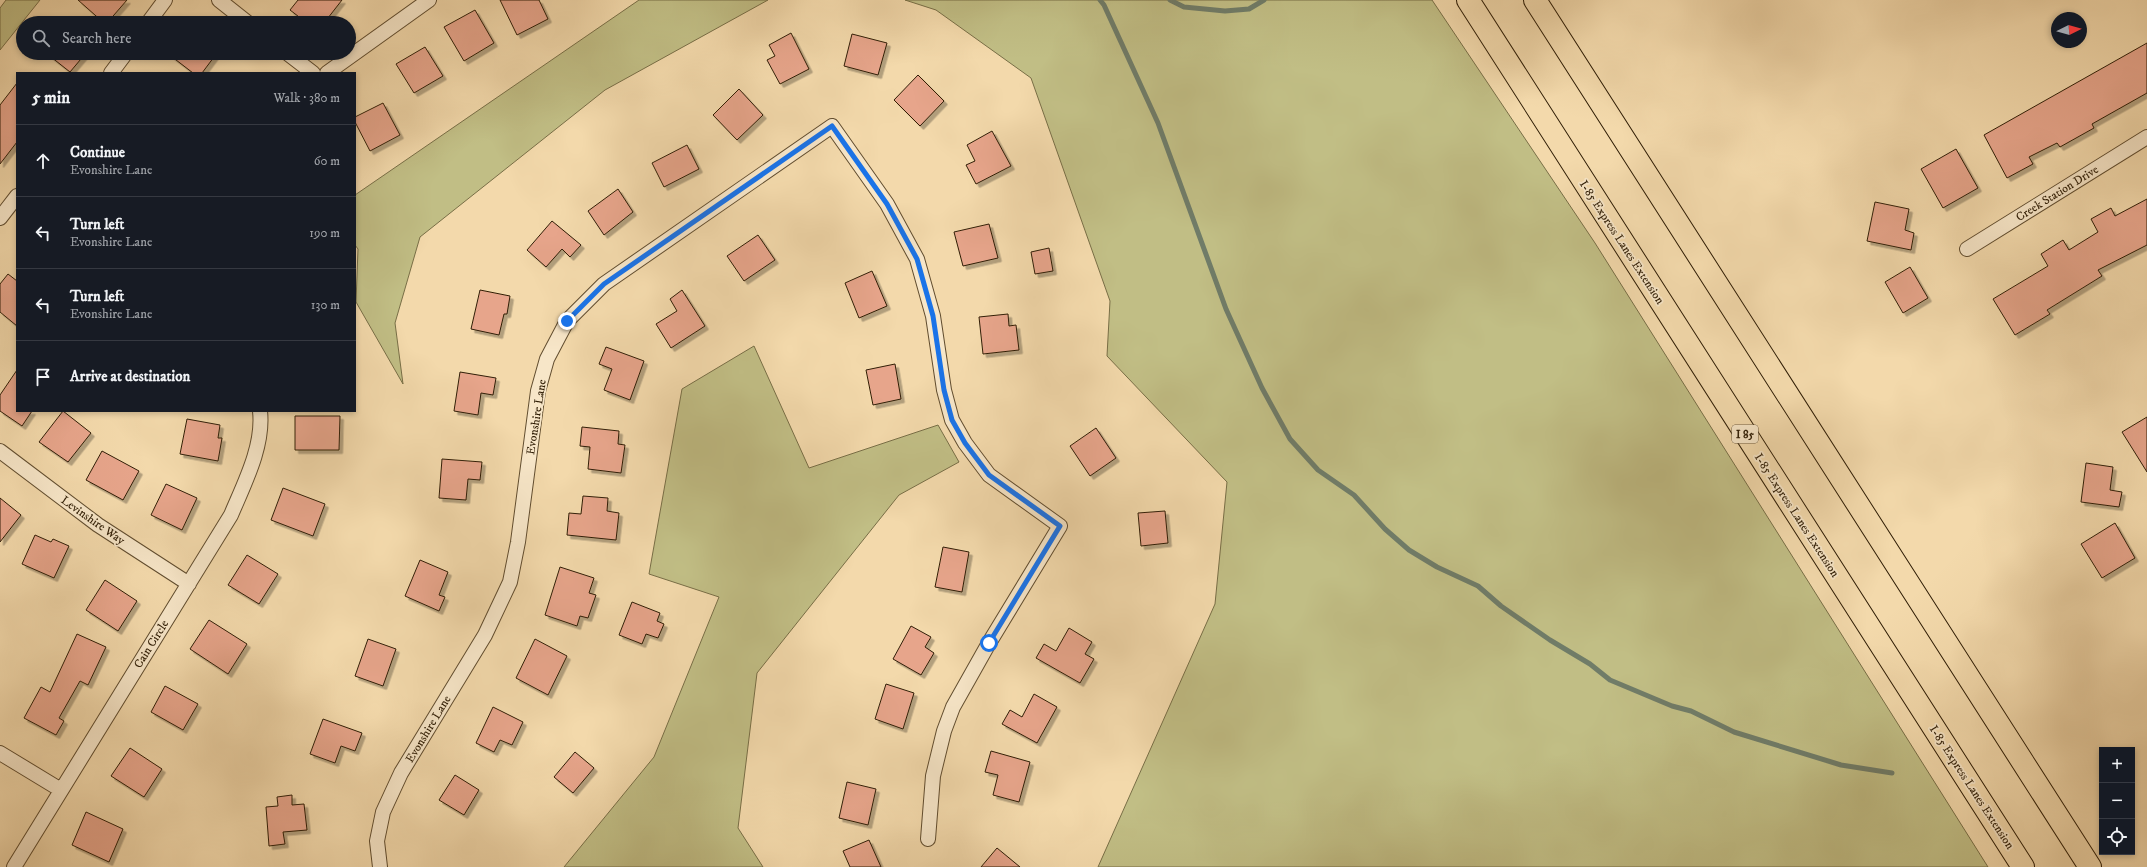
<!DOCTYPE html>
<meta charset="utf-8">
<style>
body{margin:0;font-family:"IM FELL DW Pica",serif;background:#242831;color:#f1f3f6}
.controls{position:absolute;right:12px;bottom:12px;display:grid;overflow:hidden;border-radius:0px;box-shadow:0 2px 6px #0003}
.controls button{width:36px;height:36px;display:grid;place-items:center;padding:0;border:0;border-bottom:1px solid #363941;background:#171b24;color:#f1f3f6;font:20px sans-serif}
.compass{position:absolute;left:2051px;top:12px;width:36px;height:36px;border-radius:50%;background:#171b24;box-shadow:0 2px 6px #0003;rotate:85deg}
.stop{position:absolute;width:12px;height:12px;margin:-9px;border:3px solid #1a73e8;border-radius:50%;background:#fff}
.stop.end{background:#1a73e8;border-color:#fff;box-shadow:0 1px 4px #0008}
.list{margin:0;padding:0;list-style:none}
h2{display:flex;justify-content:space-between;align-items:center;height:52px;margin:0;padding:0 16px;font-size:17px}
h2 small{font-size:13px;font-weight:400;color:#9ea1a6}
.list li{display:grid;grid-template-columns:26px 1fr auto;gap:12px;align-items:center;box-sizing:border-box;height:72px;padding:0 16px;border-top:1px solid #363941}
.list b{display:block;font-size:15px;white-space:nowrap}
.list p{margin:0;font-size:13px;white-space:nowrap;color:#9ea1a6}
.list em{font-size:13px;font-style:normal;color:#9ea1a6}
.icon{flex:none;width:22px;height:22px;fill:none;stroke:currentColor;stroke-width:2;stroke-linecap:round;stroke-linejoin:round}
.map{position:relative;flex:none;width:2147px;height:867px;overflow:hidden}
.search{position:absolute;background:#171b24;box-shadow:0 2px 6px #0003;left:16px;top:16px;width:340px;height:44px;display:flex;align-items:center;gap:10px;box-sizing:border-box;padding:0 14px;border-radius:22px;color:#9ea1a6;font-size:15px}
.panel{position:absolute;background:#171b24;box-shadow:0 2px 6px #0003;left:16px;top:72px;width:340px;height:340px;border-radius:0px}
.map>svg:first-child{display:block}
</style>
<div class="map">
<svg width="2147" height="867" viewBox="0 0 2147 867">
<defs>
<filter id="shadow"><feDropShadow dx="3.5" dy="3.5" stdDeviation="0" flood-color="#0004"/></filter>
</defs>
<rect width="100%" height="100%" fill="#f3d9ab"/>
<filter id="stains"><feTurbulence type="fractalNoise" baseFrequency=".005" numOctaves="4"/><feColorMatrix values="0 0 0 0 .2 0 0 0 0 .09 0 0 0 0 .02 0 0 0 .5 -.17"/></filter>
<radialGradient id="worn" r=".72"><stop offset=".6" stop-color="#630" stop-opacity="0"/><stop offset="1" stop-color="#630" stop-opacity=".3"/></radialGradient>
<path fill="#c1be85" stroke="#786e46" d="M6 0H40L0 50V8Z
M639 0H768L605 90 420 237 395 323 403 384 356 302 358 249 355 245V195Z
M905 0H1432L1595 243 1988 867H1098L1215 604 1227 482 1107 356 1110 301 1031 78 936 10Z
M754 346 809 468 938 425 959 462 899 495 757 673 738 828 763 867H564L654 757 719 597 649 574 682 389Z"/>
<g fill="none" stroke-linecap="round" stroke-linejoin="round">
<path stroke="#707c68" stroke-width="5" d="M1100 0 1104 5 1158 123 1226 309 1262 388 1290 439 1318 470 1354 495 1385 529 1409 550 1437 567 1478 586 1501 606 1550 640 1590 664 1610 680 1672 706 1691 711 1734 732 1841 765 1892 773
M1170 0 1184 7 1225 11 1249 9 1264 0"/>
</g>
<path fill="#e7a58b" stroke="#301e06" filter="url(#shadow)" d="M78 0H127L107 23H104Z
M298 0H342L324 23H307L290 10Z
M500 0H539L548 19 517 35Z
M475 10 494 43 464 61 444 27Z
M791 33 809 69 780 84 767 60 775 56 769 45Z
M852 34 887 43 878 75 844 66Z
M2147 43V93L2092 124 2094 128 2060 147 2057 143 2029 157 2033 164 2007 178 1984 135Z
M425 47 443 76 414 93 396 64Z
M46 53H86L70 72Z
M167 53H217L202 73H193Z
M918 75 944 101 920 126 894 100Z
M17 83V142L0 164V105Z
M739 89 763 115 737 140 713 115Z
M383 103 400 135 370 151 355 122V117Z
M992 131 1011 166 976 184 966 165 975 161 967 145Z
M687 145 699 169 664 187 652 163Z
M1956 149 1978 188 1943 208 1921 169Z
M618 189 633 212 604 235 588 211Z
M2147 199V245L2098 270 2102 276 2047 310 2050 314 2015 335 1993 299 2048 266 2041 254 2063 240 2069 250 2098 232 2091 219 2111 208 2115 216Z
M1875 202 1909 209 1905 230 1914 233 1911 250 1867 241Z
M552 221 581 245 570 257 562 249 546 267 527 250Z
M989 224 998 258 963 266 954 232Z
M758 235 775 260 744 281 727 256Z
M1049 248 1053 271 1035 274 1031 252Z
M1910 267 1928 298 1903 313 1885 282Z
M872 271 887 306 859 318 845 283Z
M8 274 17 281V326L0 312V284Z
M480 290 510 296 507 314H504L499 335 471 329Z
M682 290 705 326 671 348 656 324 677 311 670 299Z
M1008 314 1009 326 1016 325 1019 350 983 354 979 317Z
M606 347 644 361 630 400 604 390 612 369 599 364Z
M895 364 901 399 873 405 866 370Z
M17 370V411H32L22 426 0 411V395Z
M460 372 496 378 493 395 481 393 478 415 454 411Z
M63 411 91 433 68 462 39 442Z
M295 416H340L339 450H295Z
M2147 417V472L2122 432Z
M187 419 220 425 218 438H222L218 461 180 454Z
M582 427 619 431 618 444 625 445 621 473 588 469 590 447 580 446Z
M1096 428 1116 458 1090 476 1070 446Z
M102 451 139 471 123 500 86 480Z
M442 459 482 462 480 480 468 479 466 500 439 498Z
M2086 463 2113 467 2110 490 2122 492 2119 507 2081 502Z
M166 484 197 498 182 530 151 515Z
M283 488 325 504 313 536 271 520Z
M583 496 608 498 607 511 619 513 616 540 567 535 569 513 581 514Z
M0 498 21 515 0 542Z
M1165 511 1168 543 1141 546 1138 513Z
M2115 523 2135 558 2102 578 2081 544Z
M35 535 51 542 53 539 69 546 54 578 22 564Z
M943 547 969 552 962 592 935 587Z
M247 555 278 574 259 604 228 585Z
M420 560 448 572 439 595 445 597 439 611 405 596Z
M560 567 594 578 589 593 596 595 588 618 580 616 577 626 545 615Z
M105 580 137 601 118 631 86 610Z
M632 602 660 613 657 621 664 624 658 638 646 634 642 644 619 635Z
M209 620 247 644 228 674 190 649Z
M911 626 931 637 925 647 934 653 921 675 893 659Z
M1069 628 1092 642 1085 654 1094 659 1080 683 1036 658 1044 644 1056 651Z
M77 634 106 647 88 685 80 681 59 718 64 721 56 735 24 718 41 687 50 692Z
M368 639 396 649 383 686 355 676Z
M535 639 567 656 548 695 516 678Z
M886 684 914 693 903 729 875 719Z
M165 686 198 704 183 730 151 712Z
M1034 694 1057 707 1037 743 1002 724 1010 710 1022 717Z
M493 707 523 722 512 745 500 740 494 752 476 743Z
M323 719 362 733 355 751 341 746 335 763 310 754Z
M130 748 162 769 144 797 111 776Z
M991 751 1030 762 1019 802 993 795 998 775 985 772Z
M575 752 594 768 573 793 554 777Z
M455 775 479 790 464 815 439 800Z
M847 782 876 789 868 825 839 818Z
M292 795V805L304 804 307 830 283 832 285 844 269 846 266 807 278 806 277 797Z
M86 812 123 829 109 862 72 845Z
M869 840 881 867H850L843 851Z
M997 848 1020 867H981Z"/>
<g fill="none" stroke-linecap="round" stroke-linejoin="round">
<g stroke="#614d2f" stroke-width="16">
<path id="minor" d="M219 0 248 23
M148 23 165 0
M287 53 313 73
M111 73 126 53
M327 73 429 0
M0 218 17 196
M1967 249 2147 137
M0 451 98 525 189 584
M0 753 61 790
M14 867 231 515C244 484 264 446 260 411
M380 867 377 841 383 812 401 773 485 635 510 582 518 542 538 391 547 359 567 321 604 284 832 126 887 204 917 259 933 316 944 390 952 420 965 443 989 475 1060 526 989 643 953 707 944 731 933 776 928 839"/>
</g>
<g stroke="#301e06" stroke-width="24">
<path id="motorway" d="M1468 0 2023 867
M1535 0 2090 867"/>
</g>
<use href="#minor" stroke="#f7e6c8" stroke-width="14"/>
<use href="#motorway" stroke="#f3d9ab" stroke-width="22"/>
</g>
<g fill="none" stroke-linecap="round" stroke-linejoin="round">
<path stroke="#1a73e8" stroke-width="5" d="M567 321 604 284 832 126 887 204 917 259 933 316 944 390 952 420 965 443 989 475 1060 526 989 643"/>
</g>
<g text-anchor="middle" stroke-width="3.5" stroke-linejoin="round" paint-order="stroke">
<rect fill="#f7e6c8" stroke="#6c5a40" stroke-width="1" x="1732" y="425" width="26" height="18" rx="3"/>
<g font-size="11" font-weight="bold" fill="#301e06">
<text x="1745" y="438">I 85</text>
</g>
<g font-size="12" fill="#301e06" stroke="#f7e6c8">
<text transform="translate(2057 193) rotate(-32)" y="4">Creek Station Drive</text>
<text transform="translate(1622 242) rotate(57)" y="4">I-85 Express Lanes Extension</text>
<text transform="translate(536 417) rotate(-81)" y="4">Evonshire Lane</text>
<text transform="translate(1797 515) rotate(57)" y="4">I-85 Express Lanes Extension</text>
<text transform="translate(93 520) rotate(35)" y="4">Levinshire Way</text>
<text transform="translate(151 644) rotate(-58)" y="4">Cain Circle</text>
<text transform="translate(428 729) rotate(-59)" y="4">Evonshire Lane</text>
<text transform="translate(1972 787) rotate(57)" y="4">I-85 Express Lanes Extension</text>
</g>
</g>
<rect width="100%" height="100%" filter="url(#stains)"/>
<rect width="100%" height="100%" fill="url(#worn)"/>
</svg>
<div class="controls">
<button>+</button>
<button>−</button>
<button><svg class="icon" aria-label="locate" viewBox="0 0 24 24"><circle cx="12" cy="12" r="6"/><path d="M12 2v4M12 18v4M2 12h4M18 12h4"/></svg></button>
</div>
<svg class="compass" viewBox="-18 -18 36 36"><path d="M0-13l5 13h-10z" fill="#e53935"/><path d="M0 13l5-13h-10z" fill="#9ea1a6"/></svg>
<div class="stop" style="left:989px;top:643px"></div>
<div class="stop end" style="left:567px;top:321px"></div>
<div class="search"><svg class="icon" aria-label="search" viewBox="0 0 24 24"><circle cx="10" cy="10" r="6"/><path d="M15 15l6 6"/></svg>Search here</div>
<section class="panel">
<h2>5 min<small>Walk · 380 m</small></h2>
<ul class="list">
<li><svg class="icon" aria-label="ahead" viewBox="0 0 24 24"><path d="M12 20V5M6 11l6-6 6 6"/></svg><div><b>Continue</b><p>Evonshire Lane</p></div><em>60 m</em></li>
<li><svg class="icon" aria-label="left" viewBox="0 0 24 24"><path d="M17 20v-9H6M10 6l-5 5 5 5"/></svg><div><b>Turn left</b><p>Evonshire Lane</p></div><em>190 m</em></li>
<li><svg class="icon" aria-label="left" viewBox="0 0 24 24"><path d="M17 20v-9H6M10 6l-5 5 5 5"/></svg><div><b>Turn left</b><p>Evonshire Lane</p></div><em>130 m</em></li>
<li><svg class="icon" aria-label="arrive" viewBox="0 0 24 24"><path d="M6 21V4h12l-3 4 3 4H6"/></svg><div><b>Arrive at destination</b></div></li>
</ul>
</section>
</div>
